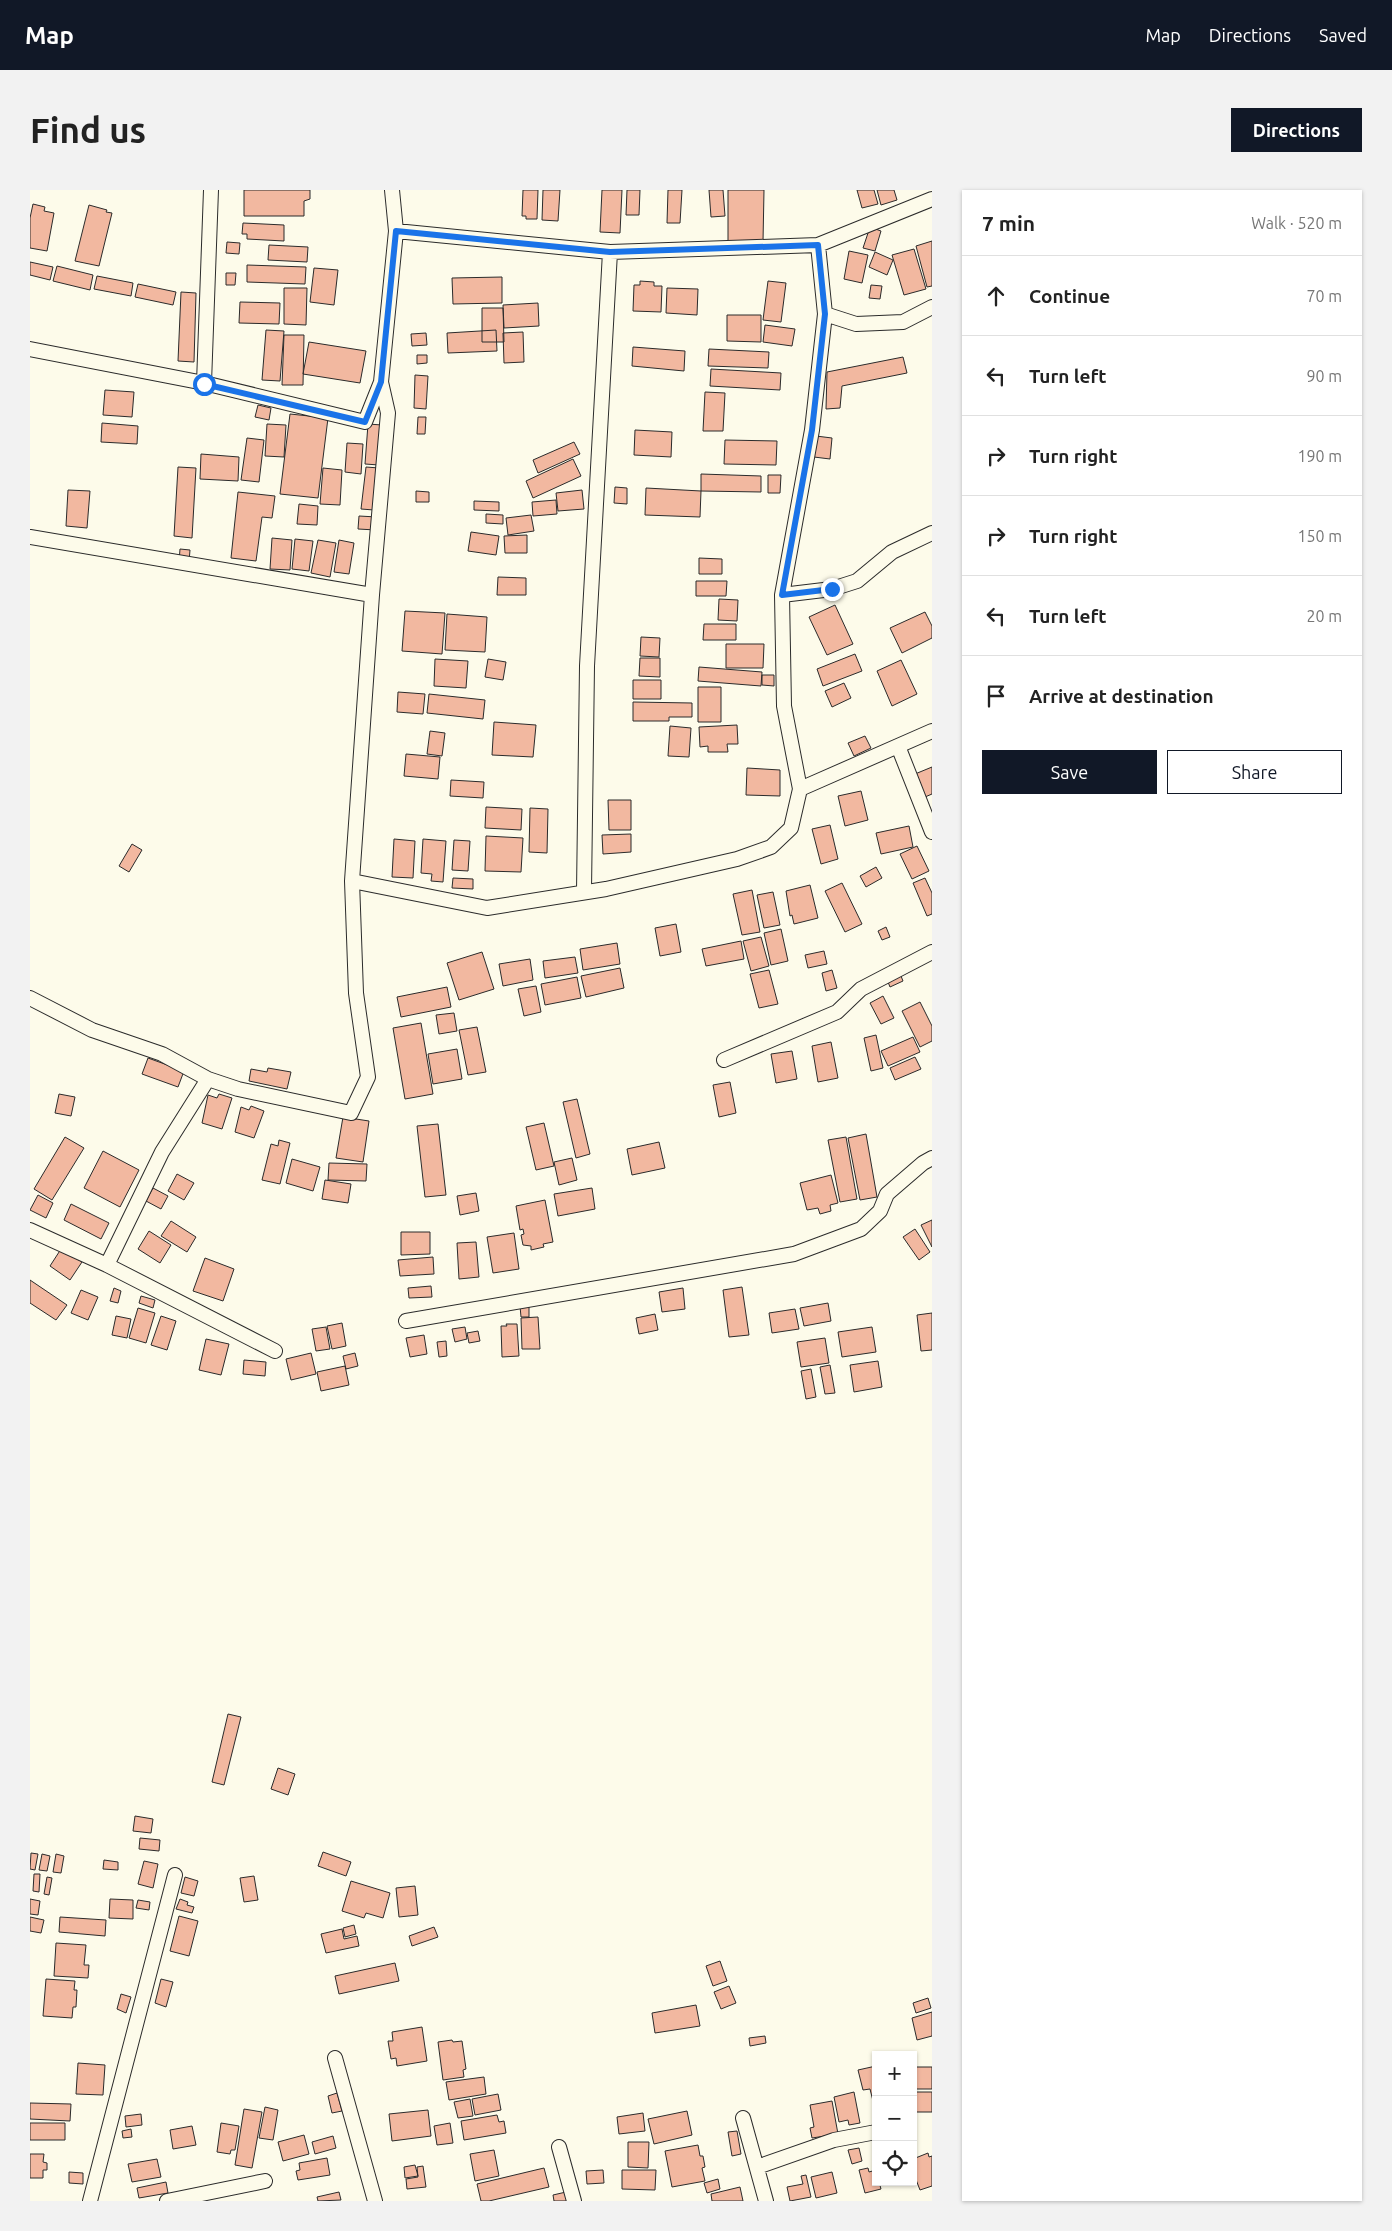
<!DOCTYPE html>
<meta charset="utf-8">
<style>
body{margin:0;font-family:Ubuntu,sans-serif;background:#f2f2f2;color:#222}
.controls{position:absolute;right:15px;bottom:15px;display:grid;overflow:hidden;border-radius:0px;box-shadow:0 1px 4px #0004}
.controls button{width:45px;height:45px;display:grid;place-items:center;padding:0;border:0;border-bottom:1px solid #e0e0e0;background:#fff;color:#222;font:25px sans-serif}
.stop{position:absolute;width:15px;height:15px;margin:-11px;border:4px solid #1a73e8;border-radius:50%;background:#fff}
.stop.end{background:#1a73e8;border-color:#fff;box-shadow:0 1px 5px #0008}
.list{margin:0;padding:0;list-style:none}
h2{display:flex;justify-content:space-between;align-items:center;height:65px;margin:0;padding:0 20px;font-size:21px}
h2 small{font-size:16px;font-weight:400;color:#767676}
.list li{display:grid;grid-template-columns:32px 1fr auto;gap:15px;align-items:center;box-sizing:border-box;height:80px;padding:0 20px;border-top:1px solid #e0e0e0}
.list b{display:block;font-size:19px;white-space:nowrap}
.list em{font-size:16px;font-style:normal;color:#767676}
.actions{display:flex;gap:10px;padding:15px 20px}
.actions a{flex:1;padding:11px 0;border:1px solid #111827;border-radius:0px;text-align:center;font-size:18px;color:#111827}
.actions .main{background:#111827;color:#fff}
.icon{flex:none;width:28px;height:28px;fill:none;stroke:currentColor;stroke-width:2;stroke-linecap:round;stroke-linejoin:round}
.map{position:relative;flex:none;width:902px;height:2011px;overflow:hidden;border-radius:0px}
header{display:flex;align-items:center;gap:30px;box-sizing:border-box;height:70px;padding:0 25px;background:#111827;color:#fff}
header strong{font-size:24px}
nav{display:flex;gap:28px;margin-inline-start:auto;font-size:18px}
.intro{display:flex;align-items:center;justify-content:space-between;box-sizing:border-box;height:120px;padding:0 30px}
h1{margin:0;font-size:35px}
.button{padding:12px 22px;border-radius:0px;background:#111827;color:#fff;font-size:18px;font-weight:700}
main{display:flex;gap:30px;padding:0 30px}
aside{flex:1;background:#fff;border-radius:0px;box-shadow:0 1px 4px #0004}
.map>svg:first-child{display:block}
</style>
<header>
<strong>Map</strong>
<nav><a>Map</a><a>Directions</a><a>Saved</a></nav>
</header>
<div class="intro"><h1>Find us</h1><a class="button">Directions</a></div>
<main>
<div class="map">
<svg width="902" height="2011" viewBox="0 0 902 2011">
<rect width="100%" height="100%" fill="#fdfbea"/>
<path fill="#f2b8a0" stroke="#2b2b2b" d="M214 0H280V9L274 11V26H214Z
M493 0H508L507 29H496V26H492Z
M513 0H530L528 31 512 30Z
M572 0H592L590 43 570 42Z
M597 0H610L609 25H596Z
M638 0H652L650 33H637Z
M679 0H693L695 26 681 27Z
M698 0H734L733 52 698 51Z
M827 0H844L848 14 832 18Z
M847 0H864L867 10 851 15Z
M3 14 15 17 14 21 24 23 17 61 0 58V28Z
M59 15 77 20 76 22 82 23 69 76 45 71Z
M213 33 254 35V51L217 49V44H212Z
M840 37 851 41 845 61 833 58Z
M902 51V96L897 97 886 56Z
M197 52 210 53 209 64 196 63Z
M239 55 278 57 277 72 238 70Z
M884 59 896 99 874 105 862 65Z
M819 61 838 65 832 93 814 89Z
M845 62 863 70 857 85 839 77Z
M0 72 23 77 20 90 0 85Z
M217 75 276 77 275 94 217 92Z
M27 76 63 85 60 100 23 91Z
M284 78 308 80 304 115 280 112Z
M196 83H206L205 95H196Z
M67 86 103 93 101 106 64 99Z
M472 87V113L423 114 422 88Z
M610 91 624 92V96H632L631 122 603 121 604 95H610Z
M738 91 756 93 751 132 733 130Z
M108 94 146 102 143 115 105 107Z
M841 95 852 96 850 109 839 108Z
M254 98H277L276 135 254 134Z
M637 98 668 99 667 125 636 123Z
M151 102 166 103 164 172 148 171Z
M210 112 250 113 249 134 209 133Z
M508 113 509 136 474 138 473 115Z
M452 118H473L474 152H452Z
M697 125H731V152L697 151Z
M735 135 765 139 762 156 733 152Z
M236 140 254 141 250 191 232 190Z
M466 140 467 161 418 163 417 143Z
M493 142 494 172 474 173 473 143Z
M396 143 397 155 382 156 381 144Z
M254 145H274L273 195H252Z
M279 152 336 161 330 193 273 184Z
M603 157 655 161 654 181 602 176Z
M679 159 739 162 738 178 678 176Z
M387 165H397V173L387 174Z
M873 167 877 183 812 196 810 218 796 219 797 182Z
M681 179 751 183 750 200 680 196Z
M385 185 398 186 396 219 384 218Z
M75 200 104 202 102 227 73 225Z
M675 202 695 203 693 241H673Z
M228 215 241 218 239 230 225 227Z
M260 224 298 228 288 308 250 304Z
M388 227H396L395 244H387Z
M72 233 108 236 107 254 71 252Z
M237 234 256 235 254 267 235 266Z
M338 234 352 235 349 275 335 274Z
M605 240 642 242 641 267 604 265Z
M786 246 802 248 800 269 784 267Z
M217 248 234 250 229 292 211 290Z
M695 250 747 251 746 275 694 274Z
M544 252 550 264 508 283 503 270Z
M317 253 333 254 331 284 315 282Z
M171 264 209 267 208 291 170 289Z
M543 269 551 286 503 308 496 291Z
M148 277 166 278 162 348 144 346Z
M336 277 349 278 344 320 331 319Z
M293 278 312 280 310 315 290 314Z
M671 284 731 286V302L671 301Z
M738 285H751L750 303H738Z
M585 297 597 298V314L584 313Z
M616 298 671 301 670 327 615 325Z
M38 300 60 301 57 338 36 336Z
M552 300 554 319 528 321 526 303Z
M386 301 399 302V312H386Z
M208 302 245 306 242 328 232 327 226 371 201 368Z
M526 310 527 324 503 326 502 312Z
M444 311 469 312V321L444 320Z
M269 314 288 316 287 335 267 334Z
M456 324 473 325V334L456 333Z
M501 325 504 341 478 345 476 328Z
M329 326 347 327 346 340 328 339Z
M441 342 469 346 466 365 438 361Z
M497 345V363H475L474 346Z
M242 348 262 350 260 380 240 379Z
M265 349 283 351 279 381 262 379Z
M288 350 306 353 300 387 281 383Z
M309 350 324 353 319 384 304 382Z
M150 359 160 360 159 372H149Z
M669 368 692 369V384H669Z
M468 387 496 388V405H467Z
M666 391H697L696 406H666Z
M689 409 708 410 707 431 688 430Z
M805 415 823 454 797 465 779 427Z
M375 421 415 423 412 464 372 461Z
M895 422 902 436V448L872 463 860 438Z
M417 424 457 427 455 462 415 460Z
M674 434H706V450H673Z
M611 447 630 448 629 467 610 466Z
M696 454H734L733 478H696Z
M825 464 832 481 793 496 787 479Z
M610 468H630V487L609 486Z
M405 469 438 471 436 498 404 496Z
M458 469 476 472 473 490 455 487Z
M871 470 887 504 862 516 847 481Z
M669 477 732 482 731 496 668 491Z
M732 485H744V496L732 495Z
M603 490H631V509H603Z
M814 493 821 508 802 517 795 501Z
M668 497H691V532H668Z
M368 502 395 504 393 524 367 522Z
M399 504 455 510 453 529 397 523Z
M603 512 662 513V527H639V531H603Z
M464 532 506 535 503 567 462 565Z
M707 535 708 554H697L698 562H678V556L670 557 669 537Z
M640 536 661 538 659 567 638 566Z
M400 541 415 543 412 566 397 564Z
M835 546 841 558 824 566 818 553Z
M376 564 410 567 408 589 374 586Z
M902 577V604L895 607 885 584Z
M717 578 750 580V606L716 605Z
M421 590 454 592 453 608 420 606Z
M831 601 838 630 815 636 808 606Z
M578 610H601V640H579Z
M456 617 492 619 491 640 455 638Z
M500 618 518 619 517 663 499 662Z
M800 635 808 669 791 674 782 639Z
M879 636 883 657 851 664 846 643Z
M601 644V662L573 664 572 645Z
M456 646 493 648 491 682 455 681Z
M364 649 385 651 383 688 362 687Z
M393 649 416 651 413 692 401 691 402 684 391 683Z
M424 650 440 651 438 681 422 680Z
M102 654 112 660 99 682 89 676Z
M887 656 899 681 882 689 870 664Z
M846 677 852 688 836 697 830 686Z
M423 688 443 689V699L422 698Z
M895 688 902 703V724L897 726 883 693Z
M812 693 832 734 815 742 795 701Z
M780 695 788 728 764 734 762 725 760 726 756 701Z
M722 700 730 742 712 745 703 704Z
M743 702 750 735 734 738 727 705Z
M646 734 651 762 630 766 625 738Z
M856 737 860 747 852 750 848 741Z
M751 739 758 771 741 775 734 743Z
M731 747 739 776 721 781 713 751Z
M711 751 714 769 676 776 672 759Z
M587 753 590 774 553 780 550 759Z
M794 761 797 774 778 778 775 765Z
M452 762 464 799 429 810 417 773Z
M545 767 548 783 515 788 513 771Z
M500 769 503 790 473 796 469 774Z
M590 778 594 798 556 807 551 786Z
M739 780 748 814 729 818 720 784Z
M802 780 807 798 796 801 792 783Z
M869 781 873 791 860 797 856 787Z
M547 787 551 808 515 815 511 794Z
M506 796 511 822 494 826 488 799Z
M417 797 421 817 371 827 367 807Z
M853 806 864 828 851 834 840 813Z
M890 812 902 836V851L890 857 872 821Z
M424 823 427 841 409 844 406 825Z
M391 833 403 904 375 909 363 838Z
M447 837 456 882 438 885 429 840Z
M846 845 853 878 841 881 834 848Z
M883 847 890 862 858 876 851 861Z
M801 852 808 888 788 892 782 856Z
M427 859 432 889 403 894 398 864Z
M762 861 767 889 746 893 741 864Z
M885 867 891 879 865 890 860 878Z
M118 868 154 881 148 897 112 884Z
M238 878 261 882 257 899 219 891 221 879 237 882Z
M700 892 706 923 689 927 683 895Z
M29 904 45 907 41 926 25 923Z
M189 904 202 908 192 939 172 933 178 905 187 908Z
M547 909 560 964 546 968 533 912Z
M221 916 234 921 224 948 205 942 211 917 219 920Z
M313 927 339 931 333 972 306 968Z
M514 933 524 976 506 980 496 937Z
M408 934 416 1005 395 1007 387 936Z
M836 944 847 1007 830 1010 818 948Z
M35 947 54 958 22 1010 4 999Z
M816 947 827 1009 810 1012 798 950Z
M249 950 260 953 250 994 232 990 241 954 248 956Z
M629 952 635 978 602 985 597 959Z
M73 961 109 980 90 1017 54 998Z
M542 968 547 990 529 995 524 972Z
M262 969 290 977 283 1001 256 993Z
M299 973 337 974 336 991 298 990Z
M147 984 164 993 154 1010 138 1001Z
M801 985 808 1013 800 1015 801 1021 790 1024 788 1018 777 1020 770 993Z
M295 990 321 994 318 1013 292 1009Z
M123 998 138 1006 131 1019 116 1011Z
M562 998 565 1019 528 1026 524 1004Z
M446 1003 449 1021 430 1025 427 1006Z
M8 1005 23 1013 16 1028 0 1020Z
M515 1010 523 1052 513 1054 514 1057 501 1060V1056L493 1055 491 1045 494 1044 493 1039 490 1040 486 1016Z
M41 1014 79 1033 71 1049 34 1030Z
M902 1030V1057L891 1035Z
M141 1031 166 1047 157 1062 131 1046Z
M885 1039 900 1062 889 1070 873 1047Z
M119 1041 141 1055 130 1073 108 1059Z
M371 1042H400V1064L371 1065Z
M484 1043 489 1079 463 1083 457 1047Z
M446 1052 449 1087 429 1089 427 1053Z
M31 1059 52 1072 40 1090 20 1076Z
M403 1067 404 1084 370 1086 368 1070Z
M175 1068 204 1079 193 1111 163 1101Z
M0 1090 37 1115 26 1130 0 1113Z
M401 1096 402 1107 379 1108 378 1098Z
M712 1097 719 1145 699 1147 693 1100Z
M84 1098 91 1101 88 1113 80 1111Z
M653 1098 655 1119 632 1122 629 1102Z
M51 1100 68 1107 58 1130 41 1123Z
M111 1106 125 1110 123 1118 109 1113Z
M798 1113 801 1131 774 1136 770 1118Z
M490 1116H499V1127H491Z
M108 1118 125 1123 116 1153 99 1148Z
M765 1119 769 1139 742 1143 739 1123Z
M902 1123V1160L891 1161 887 1125Z
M625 1124 628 1140 609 1144 606 1128Z
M86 1126 101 1129 97 1148 82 1145Z
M131 1126 146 1131 137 1160 121 1155Z
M508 1127 510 1159H492L491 1128Z
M312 1133 316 1156 302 1159 297 1136Z
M476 1134H487L489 1166 472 1167 471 1136H477Z
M296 1137 300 1159 286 1161 282 1139Z
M435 1137 437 1149 425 1152 422 1139Z
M842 1137 846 1162 812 1167 808 1142Z
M448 1141 450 1151 439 1153 437 1143Z
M394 1145 397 1164 380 1167 376 1148Z
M795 1148 799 1173 771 1177 767 1152Z
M176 1149 199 1154 191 1185 169 1180Z
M416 1151 417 1166 409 1167 407 1152Z
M281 1163 286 1184 261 1190 256 1169Z
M325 1163 328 1176 316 1179 313 1166Z
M214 1170 236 1172 235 1186 213 1184Z
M848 1171 852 1197 824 1202 820 1175Z
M800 1175 805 1203 795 1204 790 1177Z
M315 1176 319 1195 291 1201 287 1182Z
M781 1179 786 1207 776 1209 771 1181Z
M198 1524 211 1527 194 1595 182 1592Z
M248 1578 265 1584 258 1605 241 1599Z
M105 1626 123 1629 121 1643 103 1641Z
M110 1648 130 1650 129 1661 109 1659Z
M293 1662 321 1672 316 1686 288 1676Z
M1 1663 8 1664 5 1680 0 1679Z
M12 1664 20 1666 17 1681 9 1680Z
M26 1664 34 1666 31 1683 23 1682Z
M74 1670 88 1672V1680L73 1679Z
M114 1671 128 1674 123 1698 108 1694Z
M4 1684H10L9 1702 3 1701Z
M224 1686 228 1710 214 1712 210 1688Z
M17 1687 22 1688 19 1705 14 1704Z
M155 1687 168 1691 164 1706 151 1703Z
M321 1691 360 1703 353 1728 336 1723 334 1728 312 1721Z
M385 1696 388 1725 369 1727 366 1698Z
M0 1709 10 1711 8 1725 0 1724Z
M80 1709 103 1710V1729L79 1728Z
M150 1709 158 1712 157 1715 164 1717 162 1723 146 1719Z
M108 1710 120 1712 119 1720 106 1718Z
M149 1726 168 1731 159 1766 140 1761Z
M0 1727 14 1730 11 1743 0 1741Z
M30 1727 76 1730 75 1746 29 1742Z
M324 1735 326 1744 315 1747 313 1738Z
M404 1737 408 1747 382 1756 379 1746Z
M312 1739 314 1749 327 1746 329 1756 296 1763 291 1744Z
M26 1753 56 1755 54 1775H59L58 1788 24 1786Z
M690 1771 697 1791 683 1796 676 1776Z
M365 1773 369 1791 309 1804 305 1786Z
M16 1789 45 1791 44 1800H47L46 1817H43L42 1828 13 1826Z
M131 1789 143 1792 136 1817 125 1813Z
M699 1796 706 1813 691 1819 684 1802Z
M91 1804 101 1807 96 1823 87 1819Z
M898 1808 901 1818 886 1823 883 1813Z
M666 1815 670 1836 625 1843 622 1823Z
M902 1822V1846L887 1850 882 1828Z
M392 1837 397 1871 367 1876 366 1868 361 1869 358 1851H363L362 1842Z
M735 1846 736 1853 720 1856 719 1848Z
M422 1850 423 1852 432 1851 436 1879 433 1880 434 1887 413 1890 408 1852Z
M48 1873 75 1875 73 1905 46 1904Z
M846 1876V1923L840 1899 833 1900 828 1880Z
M883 1877H902V1899H883Z
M454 1887 456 1904 419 1910 416 1892Z
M824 1902 830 1933 819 1935 818 1930 809 1932 804 1907Z
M883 1902H902V1922H883Z
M307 1903 312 1921 302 1923 298 1906Z
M468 1904 471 1920 445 1925 442 1909Z
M440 1909 443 1926 428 1928 424 1912Z
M802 1911 808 1944 782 1948 780 1938 784 1937 780 1915Z
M0 1913 41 1914 40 1931 0 1929Z
M235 1917 248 1920 243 1950 229 1948Z
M214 1919 232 1922 222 1978 205 1975Z
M398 1920 401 1946 362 1951 359 1924Z
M657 1921 662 1945 624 1954 618 1929Z
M613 1923 615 1941 589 1944 587 1927Z
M111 1924 112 1935 96 1937 95 1926Z
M467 1925 469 1932 474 1931 476 1943 434 1950 431 1931Z
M0 1933H35V1950H0Z
M191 1933 209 1936 205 1960H201L200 1964 187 1962Z
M420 1933 423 1953 407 1955 404 1936Z
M162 1936 166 1955 143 1959 140 1940Z
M101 1939 102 1947 93 1948 92 1941Z
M707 1941 711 1964 702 1966 698 1942Z
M274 1945 279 1964 253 1971 248 1952Z
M303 1946 306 1958 285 1964 282 1952Z
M598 1952H619L618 1978 598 1977Z
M668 1955 670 1966H673L675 1977 672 1978 675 1991 642 1997 635 1961Z
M829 1958 832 1971 822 1974 818 1960Z
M464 1960 469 1986 445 1991 440 1964Z
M898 1963 899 1967 902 1966V1996L890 2000 883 1982V1969Z
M0 1964H14L13 1972 17 1973V1980H13V1988H0Z
M297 1968 300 1985 268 1990 266 1981 270 1980 269 1973Z
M127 1969 131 1987 102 1992 98 1974Z
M385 1975 388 1986 375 1988 374 1977Z
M393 1976 396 1997 377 1999 376 1989 388 1987 387 1977Z
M514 1978 519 1997 459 2011H451L447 1994Z
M838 1978 839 1982 846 1980V1992H849L851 1999 835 2003 829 1980Z
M573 1980 574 1993 557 1994 556 1981Z
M592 1980H626L625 2000 592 1999Z
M39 1982 53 1983V1994L39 1993Z
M802 1982 807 2003 786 2008 781 1987Z
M776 1985 781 2007 760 2011 757 1997 773 1994 771 1986Z
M688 1989 690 1999 677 2003 674 1993Z
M136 1992 138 2003 109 2008 107 1998Z
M710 1997 713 2011H682L681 2004Z
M309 2002 311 2010 288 2011 287 2007Z
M536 2002 538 2011H524L523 2005Z"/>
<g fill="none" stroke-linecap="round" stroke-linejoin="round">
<g stroke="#2b2b2b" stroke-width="16">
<path id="minor" d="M366 41 580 62 788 55 902 9
M795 124 826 134 873 132 902 117
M0 159 174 193 335 232 351 192
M174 193 181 0
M0 347 342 405
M752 405 802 399 827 391 862 362 902 343
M868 556 902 642
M770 599 902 541
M322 691 457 718 576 699 707 669 741 657 761 638 770 599 754 516 752 405 782 240 795 124 788 55
M554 701 557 476 580 62
M0 808 62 840 132 864 178 889 208 899 321 923 338 887 326 803 322 691 342 405 358 223 351 192 366 41 362 0
M694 870 807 822 831 799 902 762
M0 1040 77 1075 245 1161
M77 1075 132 962 178 889
M376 1131 764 1064 831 1039 850 1021 857 1004 893 973 902 968
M305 1868 345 2011
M713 1928 736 2011
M529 1957 544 2011
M727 1977 804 1950 846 1942
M60 2011 145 1685
M137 2011 235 1991"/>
</g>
<use href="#minor" stroke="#fdfbea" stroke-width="14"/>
</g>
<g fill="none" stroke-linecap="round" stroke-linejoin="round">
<path stroke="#1a73e8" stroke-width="6" d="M174 194 335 232 351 192 366 41 580 62 788 55 795 124 782 240 752 405 802 399"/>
</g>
</svg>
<div class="controls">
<button>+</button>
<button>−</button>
<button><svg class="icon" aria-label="locate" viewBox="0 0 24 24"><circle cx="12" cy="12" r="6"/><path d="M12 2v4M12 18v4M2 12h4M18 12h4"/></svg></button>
</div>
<div class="stop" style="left:174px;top:194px"></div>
<div class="stop end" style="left:802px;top:399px"></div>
</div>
<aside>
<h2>7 min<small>Walk · 520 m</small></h2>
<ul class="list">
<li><svg class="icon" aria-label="ahead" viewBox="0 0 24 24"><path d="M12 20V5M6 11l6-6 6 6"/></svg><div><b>Continue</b></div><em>70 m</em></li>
<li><svg class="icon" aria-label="left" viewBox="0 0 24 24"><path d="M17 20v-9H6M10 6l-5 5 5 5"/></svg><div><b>Turn left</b></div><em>90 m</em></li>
<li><svg class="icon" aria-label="right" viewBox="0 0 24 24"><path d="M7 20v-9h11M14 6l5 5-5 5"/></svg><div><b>Turn right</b></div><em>190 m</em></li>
<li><svg class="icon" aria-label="right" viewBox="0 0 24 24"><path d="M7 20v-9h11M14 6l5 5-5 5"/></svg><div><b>Turn right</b></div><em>150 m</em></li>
<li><svg class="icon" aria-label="left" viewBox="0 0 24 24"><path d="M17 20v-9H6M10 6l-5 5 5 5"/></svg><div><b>Turn left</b></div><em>20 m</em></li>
<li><svg class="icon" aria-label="arrive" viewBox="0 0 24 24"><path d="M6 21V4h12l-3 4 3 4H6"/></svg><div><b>Arrive at destination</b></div></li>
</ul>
<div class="actions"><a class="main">Save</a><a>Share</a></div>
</aside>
</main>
